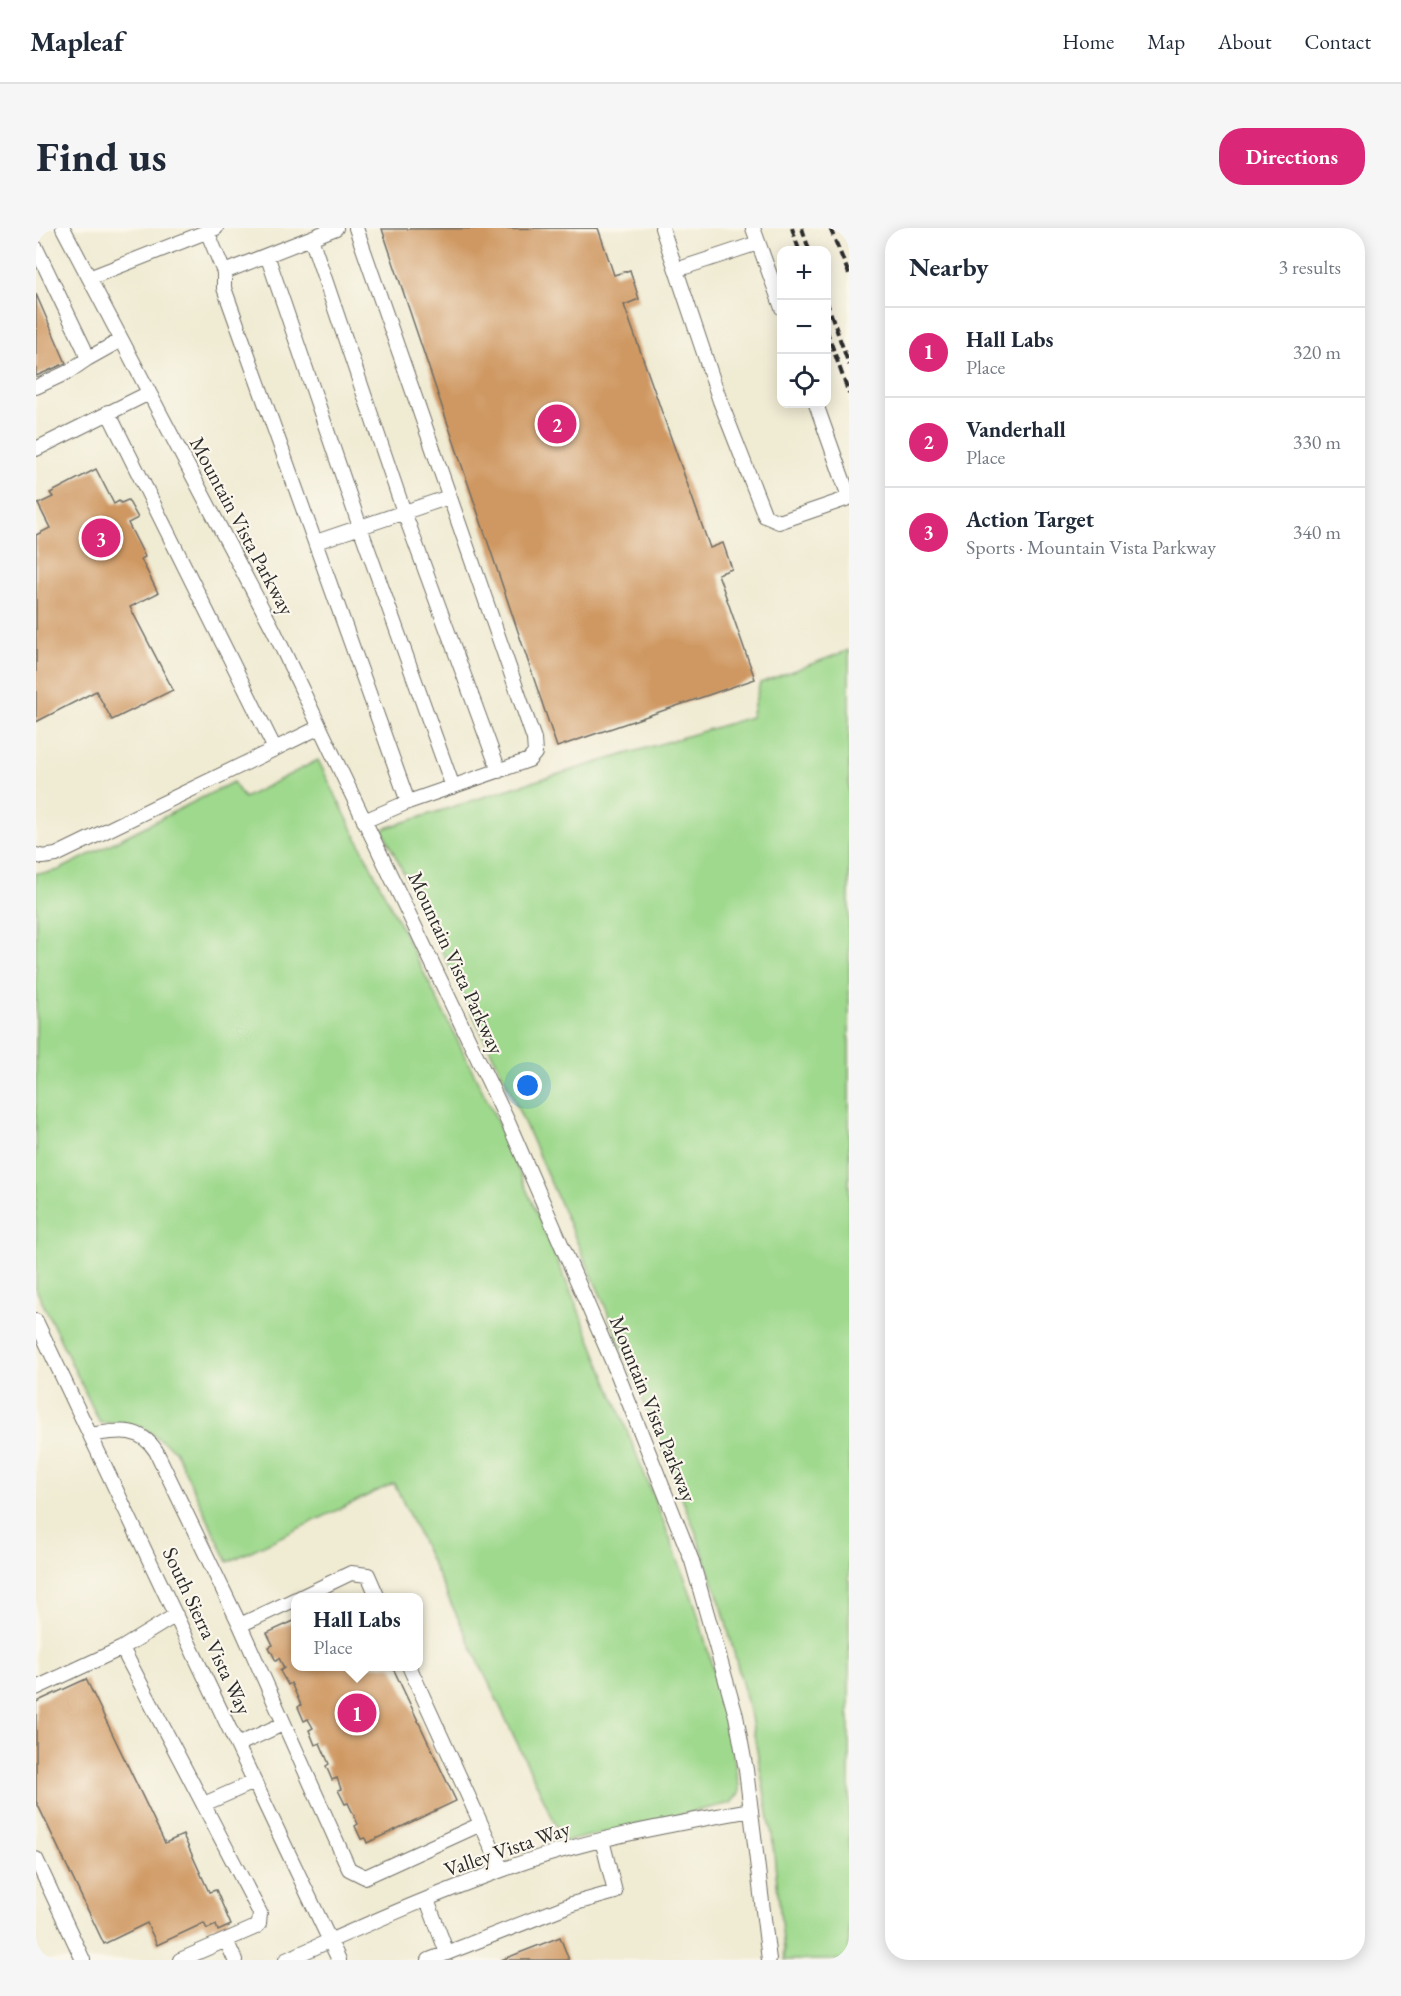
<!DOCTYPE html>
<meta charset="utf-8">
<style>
body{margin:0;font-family:"EB Garamond",serif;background:#f6f6f7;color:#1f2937}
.controls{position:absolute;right:18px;top:18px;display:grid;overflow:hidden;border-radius:12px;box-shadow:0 3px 15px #0003}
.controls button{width:54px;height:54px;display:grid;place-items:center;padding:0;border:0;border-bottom:2px solid #e0e1e3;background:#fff;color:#1f2937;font:30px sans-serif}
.you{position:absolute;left:492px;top:858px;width:21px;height:21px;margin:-15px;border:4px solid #fff;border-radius:50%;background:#1a73e8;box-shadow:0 0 0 9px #1a73e833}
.badge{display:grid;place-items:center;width:39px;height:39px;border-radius:50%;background:#db2777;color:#fff;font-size:20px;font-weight:700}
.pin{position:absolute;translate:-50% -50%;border:3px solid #fff;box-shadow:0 2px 6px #0006}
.popup{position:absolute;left:255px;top:1365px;width:132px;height:78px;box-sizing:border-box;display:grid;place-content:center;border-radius:12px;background:#fff;filter:drop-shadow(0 2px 4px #0005);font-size:20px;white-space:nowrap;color:#747a83}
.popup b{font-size:22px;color:#1f2937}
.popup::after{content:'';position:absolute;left:50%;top:100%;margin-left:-12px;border:12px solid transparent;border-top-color:#fff}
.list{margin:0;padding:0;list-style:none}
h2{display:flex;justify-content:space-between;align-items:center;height:78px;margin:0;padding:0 24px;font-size:26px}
h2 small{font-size:20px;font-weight:400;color:#747a83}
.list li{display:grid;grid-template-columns:39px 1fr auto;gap:18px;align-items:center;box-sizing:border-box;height:90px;padding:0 24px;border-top:2px solid #e0e1e3}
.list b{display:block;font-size:22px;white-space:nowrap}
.list p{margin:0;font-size:20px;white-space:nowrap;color:#747a83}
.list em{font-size:20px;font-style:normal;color:#747a83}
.icon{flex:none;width:33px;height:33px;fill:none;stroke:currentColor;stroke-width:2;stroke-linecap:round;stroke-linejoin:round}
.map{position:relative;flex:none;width:813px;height:1732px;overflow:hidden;border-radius:24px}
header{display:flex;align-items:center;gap:36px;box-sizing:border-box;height:84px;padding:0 30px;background:#fff;border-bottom:2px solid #e0e1e3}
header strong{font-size:28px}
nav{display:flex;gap:33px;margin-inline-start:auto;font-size:21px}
.intro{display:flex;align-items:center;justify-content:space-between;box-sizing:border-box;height:144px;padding:0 36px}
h1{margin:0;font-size:42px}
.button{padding:15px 27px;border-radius:24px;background:#db2777;color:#fff;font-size:21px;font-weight:700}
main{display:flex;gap:36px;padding:0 36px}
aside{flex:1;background:#fff;border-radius:24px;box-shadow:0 3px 15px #0003}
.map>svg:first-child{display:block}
</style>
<header>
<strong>Mapleaf</strong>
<nav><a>Home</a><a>Map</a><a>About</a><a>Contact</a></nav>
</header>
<div class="intro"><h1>Find us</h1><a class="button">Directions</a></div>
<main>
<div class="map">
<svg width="813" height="1732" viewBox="0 0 813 1732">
<rect width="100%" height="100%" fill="#fbf7ec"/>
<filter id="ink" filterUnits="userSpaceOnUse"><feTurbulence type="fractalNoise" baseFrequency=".0167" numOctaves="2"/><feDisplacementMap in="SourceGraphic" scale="12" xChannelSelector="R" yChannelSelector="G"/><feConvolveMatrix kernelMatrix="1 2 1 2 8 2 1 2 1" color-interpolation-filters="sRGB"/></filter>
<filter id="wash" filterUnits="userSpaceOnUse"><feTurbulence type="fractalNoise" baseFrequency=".008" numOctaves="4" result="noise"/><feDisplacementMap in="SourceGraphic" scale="24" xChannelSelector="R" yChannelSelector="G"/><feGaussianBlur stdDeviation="1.35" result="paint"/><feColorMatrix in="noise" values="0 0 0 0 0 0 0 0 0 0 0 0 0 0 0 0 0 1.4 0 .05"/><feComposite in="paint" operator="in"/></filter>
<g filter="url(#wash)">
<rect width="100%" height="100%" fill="#f0ebd3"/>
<path fill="#9fd98d" stroke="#65825c" stroke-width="1.5" d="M813 422V1732H749L736 1607 715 1489 687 1383 660 1305 565 1068 471 856 347 603 350 600 479 559 715 489 724 455Z
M282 532 458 886 545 1088 628 1295 660 1380 689 1485 703 1558V1565L695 1575 528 1614 358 1255 192 1334 139 1222 106 1199 75 1195H64L0 1061V645H11L23 642 197 554 208 570Z"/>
<g id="blocks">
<path fill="#cf9862" d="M562 0 578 47 594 42 603 71 588 77 674 320 687 315 696 341 682 346 719 451 521 519 346 1Z
M0 66 30 135 0 148Z
M60 241 78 276 83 273 85 275 92 272 102 290 92 295 109 329 105 331 122 365 94 379 137 462 76 492 60 463 0 494V307L14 300 2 276 17 269 14 265Z
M260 1392V1438H356L420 1573 331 1615 329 1610 325 1611 319 1598 322 1596 312 1575 309 1576 302 1562 305 1561 301 1550 296 1552 290 1538 293 1536 284 1515 279 1517 273 1502 277 1500 272 1491 268 1493 262 1479 265 1477 255 1455 252 1457 244 1443 248 1440 243 1430 240 1433 233 1419 237 1417 231 1405Z
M50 1451 129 1615 147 1607 173 1664 180 1662 195 1697 182 1703 180 1697 171 1701 168 1695 121 1717 111 1695 68 1716 0 1573V1474Z
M524 1709 533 1732H465Z"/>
</g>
</g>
<g filter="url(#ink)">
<use href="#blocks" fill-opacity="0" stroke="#706e66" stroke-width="1.5"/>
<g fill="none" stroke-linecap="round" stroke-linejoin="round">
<g stroke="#706e66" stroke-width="16">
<path id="minor" d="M27 0 238 403 472 894 580 1142 656 1333 700 1488 710 1542 733 1732
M300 0 188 44V60L372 574 328 593
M320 0 498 511 499 525 493 532 372 574
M626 0 684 173 729 288 743 294 813 270
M717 0 746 80
M171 3 188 44
M275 10 368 284 463 543
M0 20 48 120 51 131 32 144 0 159
M231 27 324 299 417 559
M640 42 722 15
M53 50 180 0
M51 131 85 112
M780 176 813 269
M72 184 239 521
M0 221 113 165
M280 314 413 269
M0 627 7 629 20 627 284 499
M0 1093 303 1732
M54 1207C81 1203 103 1197 120 1223L204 1397
M263 1370 315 1345 332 1347 342 1370
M260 1371 204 1397 313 1641 329 1649 445 1596
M86 1420 140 1387
M373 1438 466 1642
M0 1460 86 1420 224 1685 223 1696 220 1699 144 1732
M201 1517 247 1496
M168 1576 218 1554
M0 1631 47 1732
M391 1672 411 1725 536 1676 579 1664 566 1612
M190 1712 199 1732
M250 1732C321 1701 393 1668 466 1642 546 1612 631 1597 715 1582
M393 1732 411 1725"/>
</g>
<use href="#minor" stroke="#fff" stroke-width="14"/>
<path stroke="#2b2b2b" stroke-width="4" stroke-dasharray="9 4.5" stroke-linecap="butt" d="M756 0 763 22
M766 0 773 22
M794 0 813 46
M790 72 813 137
M790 101 813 166"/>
</g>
</g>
<g text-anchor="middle" stroke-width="4.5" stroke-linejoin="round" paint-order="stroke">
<g font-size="21" fill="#2b2b2b" stroke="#fbf7ec">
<text transform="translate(206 298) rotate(62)" y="7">Mountain Vista Parkway</text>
<text transform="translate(420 735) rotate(65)" y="7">Mountain Vista Parkway</text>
<text transform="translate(617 1181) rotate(68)" y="7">Mountain Vista Parkway</text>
<text transform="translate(171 1403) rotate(65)" y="7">South Sierra Vista Way</text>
<text transform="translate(471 1621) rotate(-19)" y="7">Valley Vista Way</text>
</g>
</g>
</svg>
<div class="controls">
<button>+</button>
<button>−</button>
<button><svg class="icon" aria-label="locate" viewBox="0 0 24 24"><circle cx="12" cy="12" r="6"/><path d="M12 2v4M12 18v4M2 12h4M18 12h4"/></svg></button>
</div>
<div class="you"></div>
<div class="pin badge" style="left:321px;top:1485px">1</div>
<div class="popup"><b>Hall Labs</b>Place</div>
<div class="pin badge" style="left:521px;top:196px">2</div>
<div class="pin badge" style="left:65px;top:310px">3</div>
</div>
<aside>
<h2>Nearby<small>3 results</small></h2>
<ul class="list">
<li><span class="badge">1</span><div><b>Hall Labs</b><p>Place</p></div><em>320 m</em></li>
<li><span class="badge">2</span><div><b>Vanderhall</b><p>Place</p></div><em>330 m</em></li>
<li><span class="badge">3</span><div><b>Action Target</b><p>Sports · Mountain Vista Parkway</p></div><em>340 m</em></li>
</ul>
</aside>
</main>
